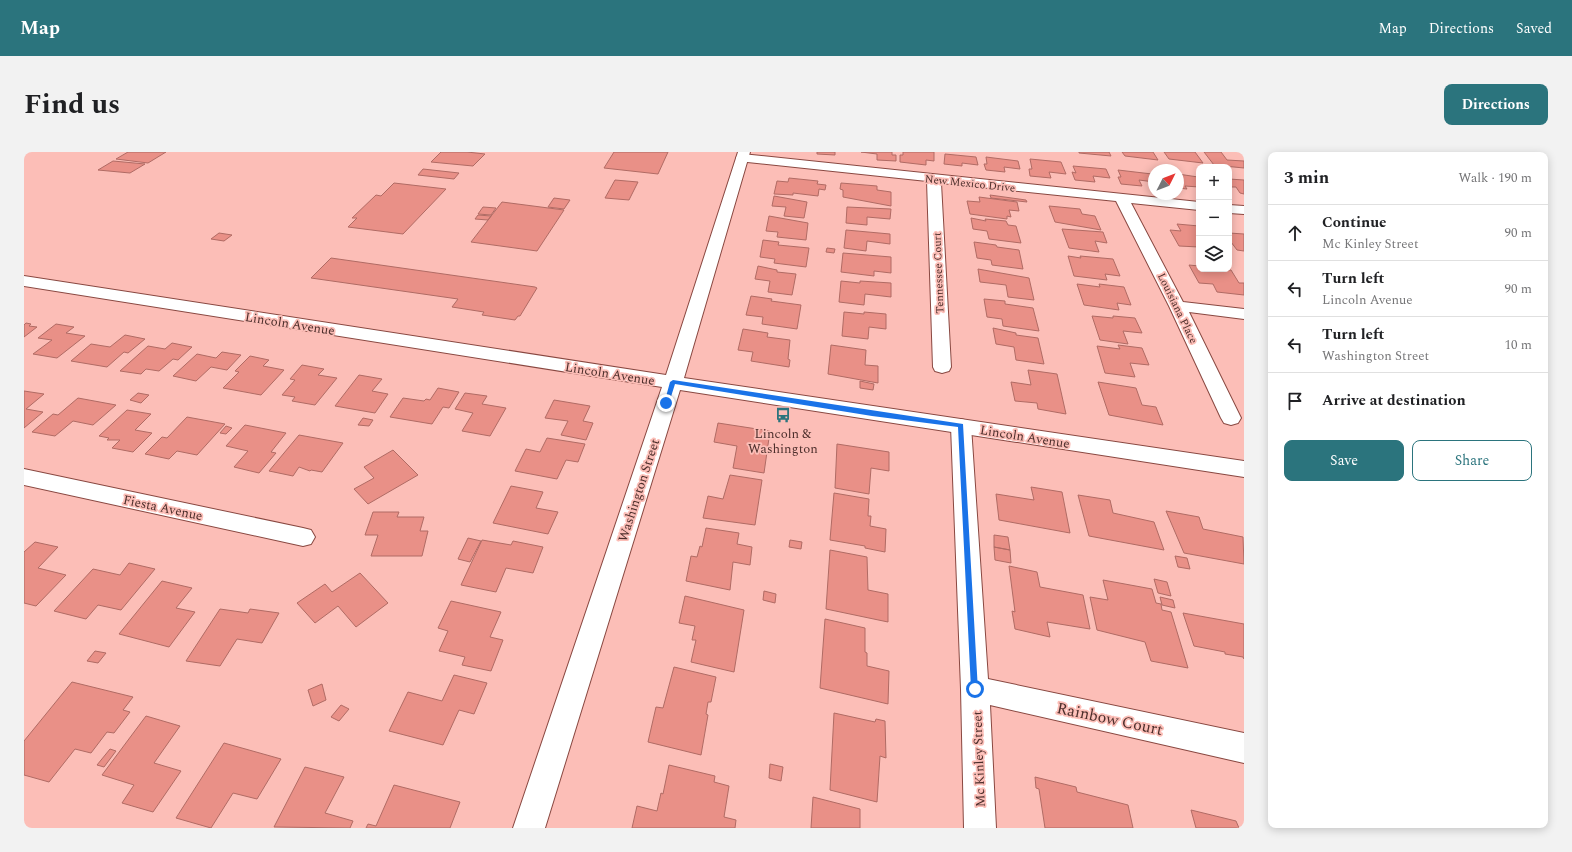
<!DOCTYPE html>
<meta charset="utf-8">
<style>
body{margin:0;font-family:Spectral,serif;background:#f2f2f2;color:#202124}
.controls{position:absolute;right:12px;top:12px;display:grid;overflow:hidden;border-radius:8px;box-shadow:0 2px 10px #0003}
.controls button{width:36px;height:36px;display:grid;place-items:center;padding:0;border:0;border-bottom:1px solid #e0e0e0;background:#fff;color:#202124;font:20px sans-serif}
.compass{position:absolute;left:1124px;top:12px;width:36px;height:36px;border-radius:50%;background:#fff;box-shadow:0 2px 10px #0003;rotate:48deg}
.stop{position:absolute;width:12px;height:12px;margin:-9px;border:3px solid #1a73e8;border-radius:50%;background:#fff}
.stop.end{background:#1a73e8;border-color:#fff;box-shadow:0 1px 4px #0008}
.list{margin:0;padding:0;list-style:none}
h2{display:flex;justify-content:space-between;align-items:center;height:52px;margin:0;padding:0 16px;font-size:17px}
h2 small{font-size:13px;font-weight:400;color:#757577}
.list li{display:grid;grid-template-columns:26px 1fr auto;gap:12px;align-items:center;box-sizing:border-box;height:56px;padding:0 16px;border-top:1px solid #e0e0e0}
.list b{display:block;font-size:15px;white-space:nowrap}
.list p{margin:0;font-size:13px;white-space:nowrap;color:#757577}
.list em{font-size:13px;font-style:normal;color:#757577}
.actions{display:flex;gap:8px;padding:12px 16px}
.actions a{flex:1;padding:9px 0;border:1px solid #2b747d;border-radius:8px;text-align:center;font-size:14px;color:#2b747d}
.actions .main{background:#2b747d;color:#fff}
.icon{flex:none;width:22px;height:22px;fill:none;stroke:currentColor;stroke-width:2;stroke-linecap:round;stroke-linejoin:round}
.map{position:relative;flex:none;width:1220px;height:676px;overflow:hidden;border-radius:8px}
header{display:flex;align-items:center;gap:24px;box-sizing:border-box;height:56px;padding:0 20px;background:#2b747d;color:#fff}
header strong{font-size:19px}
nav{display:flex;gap:22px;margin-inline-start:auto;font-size:14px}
.intro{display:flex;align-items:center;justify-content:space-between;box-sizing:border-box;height:96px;padding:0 24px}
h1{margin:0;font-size:28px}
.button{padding:10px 18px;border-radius:8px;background:#2b747d;color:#fff;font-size:14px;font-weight:700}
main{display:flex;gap:24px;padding:0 24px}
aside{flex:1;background:#fff;border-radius:8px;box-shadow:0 2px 10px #0003}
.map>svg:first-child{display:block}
</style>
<header>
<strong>Map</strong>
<nav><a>Map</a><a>Directions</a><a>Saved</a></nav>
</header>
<div class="intro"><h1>Find us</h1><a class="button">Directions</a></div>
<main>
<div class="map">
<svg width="1220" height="676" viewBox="0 0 1220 676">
<rect width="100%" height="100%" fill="#fcbeb7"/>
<path fill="#e99087" stroke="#b06b64" d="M104 0H142L124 11 92 7Z
M417 0H443L461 2 449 14 407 10Z
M590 0H644L634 22 580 16Z
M793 0H811V3L793 2Z
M837 0H868V3H872V9L853 8V2Z
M879 0H910V9L902 8V13L876 10V3H879Z
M1055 0H1085L1087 4 1055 1Z
M1098 0H1129L1134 8 1101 4Z
M1140 0H1171L1179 11 1145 7Z
M1180 0H1197L1203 8 1220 9V16L1190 13Z
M921 2 952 5 954 13 938 11V14L920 12Z
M962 5 994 9 996 17 980 15 981 20 962 18 960 12H963Z
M1006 7 1037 10 1042 22 1025 20 1027 26 1006 24 1005 17H1008Z
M89 9 121 12 106 21 74 18Z
M1049 14 1082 17 1086 26 1069 24 1071 30 1051 28 1048 20 1052 21Z
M399 17 435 21 430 27 394 23Z
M1094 18 1128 22 1130 30 1115 28 1118 34 1097 32 1094 25H1097Z
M1154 22 1174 25 1175 35 1161 34 1163 37 1154 36Z
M765 26 794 29 793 32 802 33 801 38 795 37 794 44 769 41V43L750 42 753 29 764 30Z
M1205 27 1220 28V42L1216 41 1212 35H1205Z
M591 28 614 30 605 48 581 46Z
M370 31 422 37 379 82 324 75 333 66H328L352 43 357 44Z
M817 31 853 34V38L867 40V54L819 45V38L816 37Z
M966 43 1002 48 1003 50 967 46Z
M750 44 783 50 780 66 760 64 762 55 748 54Z
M955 45 993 50 995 59 985 58 987 65 983 64V67L946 62 943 49 956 50Z
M530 46 546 48 540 57 524 55Z
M478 50 540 58 513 99 447 90Z
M1025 54 1056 57 1058 62 1071 64 1077 78 1031 70Z
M459 55 472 56 467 63 454 62Z
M823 55 867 57 866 67 843 65V73L822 71Z
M454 63 467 64 464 68 451 67Z
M745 64 784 71 782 88 753 85 754 80 742 79Z
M947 66 962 69 961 67 982 69 984 73 992 74 997 91 965 87 963 79 949 77Z
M1153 72 1175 74V95L1155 94 1146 78 1157 79Z
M1038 77 1079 80 1083 91 1071 89 1075 100 1045 96Z
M822 78 866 82V92L843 89 842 99 820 96Z
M195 81 208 83 200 89 187 87Z
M1205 81 1220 82V99L1213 98 1207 90 1205 89Z
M739 88 755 90 754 93 785 96 782 115 750 111 751 107 736 105Z
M950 90 972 93 973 95 995 98 999 117 968 113 967 108 953 106Z
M803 96 811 97 810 101 802 100Z
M819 101 867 105V121L850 119V124L817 120Z
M1044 104 1057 106 1056 104 1089 107 1096 124 1081 122 1083 128 1050 124Z
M307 106 511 135 513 136 496 164H494L491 168 458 163 460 160 428 155 434 147 287 126Z
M1165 113 1175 114V117L1207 118 1215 131H1220V143L1193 140 1189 132 1175 131Z
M734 114 753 118V120L772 122 768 143 744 140 746 129 731 127Z
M954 117 1005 126 1010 148 984 145 982 133 956 130Z
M817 129 836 131V129L867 131V145L841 142 840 153 815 150Z
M1053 132 1076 135 1075 132 1100 135 1107 153 1093 151 1095 158 1060 153Z
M727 144 748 147 747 149 777 153 773 177 738 172 739 165 722 163Z
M960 147 981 149V152L1009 156 1015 179 979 174 978 167 963 165Z
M820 160 840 162V160L862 162V177L845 175 844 187 818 184Z
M1068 164 1089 166V164L1111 166 1118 181 1099 179 1104 192 1076 188Z
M2 171 7 172 5 174 13 175 0 185V173Z
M32 172 50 175 42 181 61 184 33 206 9 202 28 188 14 186Z
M969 176 992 181V183L1014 186 1020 212 992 208 990 195 972 192Z
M719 177 744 181 743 185 766 188 764 207 766 208 765 215 727 209 729 200 714 198Z
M101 183 121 187 104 201 100 200 83 215 47 209 67 192 86 195Z
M148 191 168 195 154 208 149 207 135 219 122 217 117 222 96 219 124 194 141 197Z
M807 193 842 198 841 213 854 214V231L804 222Z
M1094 193 1118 196 1125 213 1106 211 1111 225 1081 221 1073 194 1096 197Z
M198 200 217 203 203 218 187 215 172 229 149 224 173 202 192 206Z
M226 204 245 208 239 214 260 218 237 243 199 236 215 220 211 219Z
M278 213 300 217 294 223 313 226 291 253 268 249 271 245 258 243 271 228 266 227Z
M1004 218 1033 222 1042 262 1014 257 1013 251 991 249 987 230 1007 233Z
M335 223 358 227 348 239 364 242 351 261 311 254Z
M836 229 850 232 849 238 836 236Z
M1074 230 1112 236 1118 253 1132 255 1139 273 1085 263Z
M414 236 435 240 425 256 419 255 408 272 366 265 379 246 400 249 402 247 406 248Z
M0 239 20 242 2 257 19 260 0 276Z
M114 241 125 243 117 251 106 248Z
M441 241 463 244 458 252 482 256 466 284 438 279 449 261 431 257Z
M54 246 92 253 69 273 49 269 31 284 8 280 29 262 34 263Z
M530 248 566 254 559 269 569 271 562 288 537 283 544 269 521 266Z
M103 258 127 262 111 278 128 281 109 300 88 296 96 288H83L85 286 75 284Z
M163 265 201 272 173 303 153 299 145 307 121 302 138 285 143 286Z
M339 266 349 268 345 274 334 273Z
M694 271 746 279 740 321 709 316 713 294 690 290Z
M221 273 262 281 247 300 252 301 235 321 210 315 224 299 202 294Z
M202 274 208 276 202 282 196 281Z
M275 283 319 291 298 320 287 318 286 319 275 315 269 324 245 319Z
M523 286 561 292 554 310 542 308 533 327 491 319 502 297 516 300Z
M813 292 865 300V319L847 316 845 342 811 336Z
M369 298 394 323 344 352 330 337 350 326 340 315Z
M706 323 738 328 731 373 679 366 684 344 699 347Z
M487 334 519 340 512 356 534 360 524 382 469 371Z
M1007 335 1038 340 1046 381 975 368 972 342 1010 348Z
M810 341 845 347 844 364H847L846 374 862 377 861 400 841 396V394L806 388Z
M1054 343 1086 348 1089 361 1130 370 1140 398 1065 384Z
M1142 359 1175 365 1179 377 1219 385 1220 412 1160 401Z
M349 360H375L373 365H400L396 379H404L398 404H347L354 383H341Z
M682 376 715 381 713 392 728 395 726 413 709 410 706 438 662 429 667 404 673 405 676 394 678 395Z
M970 383 984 385 986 398 970 395Z
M444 386 457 389 446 410 434 407Z
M458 388 487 393 489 389 519 395 509 421 482 416 472 440 437 433Z
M766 388 778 390 777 397 765 395Z
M11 390 34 395 14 416 42 423 12 454 0 451V400Z
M970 395 986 398 987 411 971 408Z
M806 398 843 405 844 438 864 442V470L802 457Z
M1151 404 1163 406 1166 417 1154 415Z
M105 411 131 417 97 458 74 453 62 467 30 459 69 417 96 423Z
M985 414 1013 420 1016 435 1059 443 1066 477 1023 470 1026 485 991 477 988 459 991 460Z
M336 421 364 451 332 475 314 454 291 471 273 451 301 432 308 440Z
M1130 427 1143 430 1147 444 1134 441Z
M1079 428 1128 437 1132 451 1137 452 1138 458 1147 460 1164 516 1127 509 1121 490 1073 478 1066 445 1084 448Z
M138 429 168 436 152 456 171 460 145 495 95 482Z
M740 439 752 442 751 451 739 448Z
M661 444 720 458 710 520 667 510 672 488H668L671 474 655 471Z
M1136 445 1149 448 1151 456 1138 453Z
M427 449 477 460 466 485 479 488 467 519 438 513 441 505 415 499 424 479 414 476Z
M196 457 224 461 226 457 255 461 238 491 213 487 196 514 162 509Z
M1159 461 1220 472V507L1219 505 1201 502V500L1170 494Z
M801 467 841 476V500L843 501V514L865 519 864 552 796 536Z
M71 499 82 501 74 511 63 509Z
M650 515 692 525 687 550H684L682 562 684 563 677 603 624 590 632 555 639 556Z
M430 523 463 531 450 562 435 558 419 593 365 579 384 540 418 549Z
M48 530 109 545 99 558 106 560 90 581 83 580 67 601 51 597 25 630 0 623V589Z
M298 532 302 548 289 554 284 538Z
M317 553 325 557 315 569 307 565Z
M810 561 851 570 852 567 861 569 862 606 856 604 853 650 806 638Z
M122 564 156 574 130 611 157 619 129 660 98 651 110 633 78 623Z
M200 591 257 607 233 647 209 641 187 676 152 666Z
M86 597 92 599 80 615 73 613Z
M746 612 759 615 757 629 745 626Z
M645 613 691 624 690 630 705 634 700 665 712 668 711 676H608L613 654 633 659 637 641 639 642Z
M281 615 320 625 301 661 329 669 326 676 250 675Z
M1011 625 1052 635 1053 640 1104 653 1109 676H1021L1015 637 1012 636Z
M370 633 436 650 426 676H342L344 672 352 674Z
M789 645 836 657V676H787Z
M1167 658 1212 669 1215 676H1172Z"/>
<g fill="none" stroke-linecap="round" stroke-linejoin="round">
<g stroke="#894841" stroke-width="2">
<path id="street" d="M718 2 1175 50V58L1107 51 1159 150 1220 157V167L1165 160 1217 266 1214 271 1207 273 1200 271 1197 266 1145 154 1092 49 917 31 927 215 925 219 918 221 911 219 909 215 903 29 714 9 712 6 714 3Z
M1205 53 1220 54V62L1205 61Z
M937 267 944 269 947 274 964 527 1220 581V611L966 553 972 676H940L937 537 927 274 930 269Z
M0 317 279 376 287 378 291 385 287 392 279 394 0 333Z"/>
</g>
<g stroke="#894841" stroke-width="2">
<path id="secondary" d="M714 0H726L660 226 1220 309V325L656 238 521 676H489L638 235 0 134V124L642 223Z"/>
</g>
<use href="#street" fill="#fff" fill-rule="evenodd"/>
<use href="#secondary" fill="#fff" fill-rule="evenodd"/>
</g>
<path fill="#1a73e8" d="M649 228 939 272 954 539H949L947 537 934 275 848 264 651 232 645 251 640 252 646 230Z"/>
<defs>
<g id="bus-bare" transform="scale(1.2)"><path d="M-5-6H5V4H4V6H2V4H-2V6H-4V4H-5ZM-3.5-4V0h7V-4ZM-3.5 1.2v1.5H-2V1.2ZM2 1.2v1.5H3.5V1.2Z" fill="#2b747d" stroke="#fcbeb7" stroke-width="2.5" paint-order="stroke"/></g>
</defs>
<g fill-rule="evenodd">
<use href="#bus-bare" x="759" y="263"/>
</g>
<g text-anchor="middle" stroke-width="3.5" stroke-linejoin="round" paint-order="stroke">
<g font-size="11" fill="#4c2e2b" stroke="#fcbeb7">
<text transform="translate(946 31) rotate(6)" y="4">New Mexico Drive</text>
<text transform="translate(914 121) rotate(-92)" y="4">Tennessee Court</text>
<text transform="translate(1154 156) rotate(64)" y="4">Louisiana Place</text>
</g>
<g font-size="13" fill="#4c2e2b" stroke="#fcbeb7">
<text transform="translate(266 171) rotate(9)" y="5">Lincoln Avenue</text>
<text transform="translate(586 221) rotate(9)" y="5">Lincoln Avenue</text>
<text transform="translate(1001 284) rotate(9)" y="5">Lincoln Avenue</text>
<text transform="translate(614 338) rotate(-72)" y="5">Washington Street</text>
<text transform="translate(139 355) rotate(12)" y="5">Fiesta Avenue</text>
<text transform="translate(954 607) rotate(-92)" y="5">Mc Kinley Street</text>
</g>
<g font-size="13" fill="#4c2e2b" stroke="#fcbeb7">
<text x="759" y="286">Lincoln &amp;<tspan x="759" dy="15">Washington</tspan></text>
</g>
<g font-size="16" fill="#4c2e2b" stroke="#fcbeb7">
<text transform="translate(1086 566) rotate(12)" y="6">Rainbow Court</text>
</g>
</g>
</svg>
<div class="controls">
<button>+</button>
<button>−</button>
<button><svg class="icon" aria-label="layers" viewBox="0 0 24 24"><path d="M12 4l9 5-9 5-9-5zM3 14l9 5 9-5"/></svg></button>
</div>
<svg class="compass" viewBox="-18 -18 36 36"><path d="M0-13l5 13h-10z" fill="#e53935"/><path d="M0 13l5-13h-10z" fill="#757577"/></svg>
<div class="stop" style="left:951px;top:537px"></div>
<div class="stop end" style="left:642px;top:251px"></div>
</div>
<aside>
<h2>3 min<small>Walk · 190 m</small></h2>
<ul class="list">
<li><svg class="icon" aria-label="ahead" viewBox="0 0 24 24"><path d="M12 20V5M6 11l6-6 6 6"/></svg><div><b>Continue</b><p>Mc Kinley Street</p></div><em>90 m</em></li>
<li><svg class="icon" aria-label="left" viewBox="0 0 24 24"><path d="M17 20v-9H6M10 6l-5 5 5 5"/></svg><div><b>Turn left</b><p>Lincoln Avenue</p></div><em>90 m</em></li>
<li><svg class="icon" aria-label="left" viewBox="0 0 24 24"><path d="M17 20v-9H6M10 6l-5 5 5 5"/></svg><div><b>Turn left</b><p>Washington Street</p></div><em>10 m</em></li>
<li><svg class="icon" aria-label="arrive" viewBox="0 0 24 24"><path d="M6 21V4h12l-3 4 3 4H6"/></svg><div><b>Arrive at destination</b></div></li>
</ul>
<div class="actions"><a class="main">Save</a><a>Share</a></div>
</aside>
</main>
